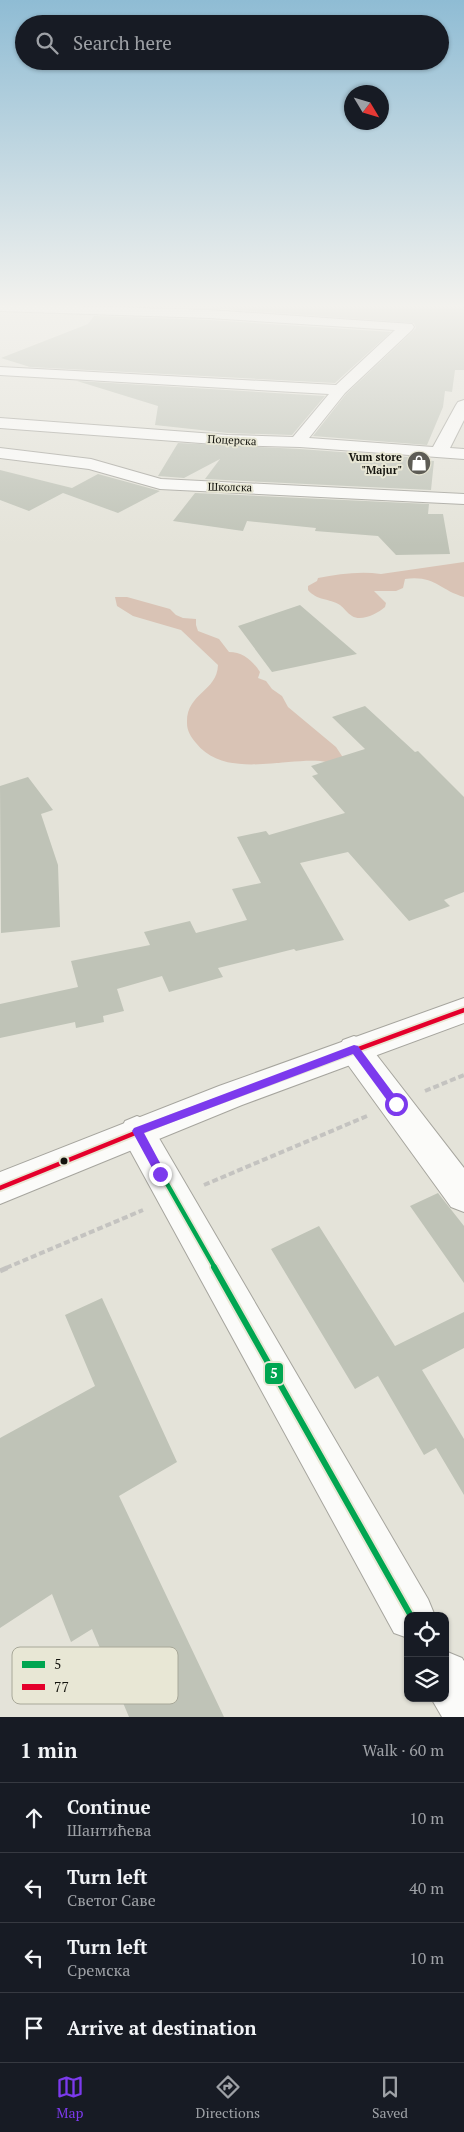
<!DOCTYPE html>
<meta charset="utf-8">
<style>
body{margin:0;font-family:"PT Serif",serif;background:#20242c;color:#f1f3f6}
.controls{position:absolute;right:15px;bottom:15px;display:grid;overflow:hidden;border-radius:10px;box-shadow:0 1px 4px #0004}
.controls button{width:45px;height:45px;display:grid;place-items:center;padding:0;border:0;border-bottom:1px solid #363941;background:#171b24;color:#f1f3f6;font:25px sans-serif}
.compass{position:absolute;left:344px;top:85px;width:45px;height:45px;border-radius:50%;background:#171b24;box-shadow:0 1px 4px #0004;rotate:128deg}
.stop{position:absolute;width:15px;height:15px;margin:-11px;border:4px solid #7c3aed;border-radius:50%;background:#fff}
.stop.end{background:#7c3aed;border-color:#fff;box-shadow:0 1px 5px #0008}
.list{margin:0;padding:0;list-style:none}
h2{display:flex;justify-content:space-between;align-items:center;height:65px;margin:0;padding:0 20px;font-size:21px}
h2 small{font-size:16px;font-weight:400;color:#9ea1a6}
.list li{display:grid;grid-template-columns:32px 1fr auto;gap:15px;align-items:center;box-sizing:border-box;height:70px;padding:0 20px;border-top:1px solid #363941}
.list b{display:block;font-size:19px;white-space:nowrap}
.list p{margin:0;font-size:16px;white-space:nowrap;color:#9ea1a6}
.list em{font-size:16px;font-style:normal;color:#9ea1a6}
.icon{flex:none;width:28px;height:28px;fill:none;stroke:currentColor;stroke-width:2;stroke-linecap:round;stroke-linejoin:round}
.map{position:relative;flex:none;width:464px;height:1717px;overflow:hidden}
.search{position:absolute;background:#171b24;box-shadow:0 1px 4px #0004;left:15px;right:15px;top:15px;height:55px;display:flex;align-items:center;gap:12px;box-sizing:border-box;padding:0 18px;border-radius:28px;color:#9ea1a6;font-size:19px}
.sheet{height:345px;background:#171b24}
nav{display:flex;justify-content:space-around;align-items:center;box-sizing:border-box;height:70px;border-top:1px solid #363941;background:#171b24;font-size:14px;color:#9ea1a6}
nav a{display:grid;justify-items:center;gap:2px}
nav .on{color:#7c3aed}
.map>svg:first-child{display:block}
</style>
<div class="map">
<svg width="464" height="1717" viewBox="0 0 464 1717">
<rect width="100%" height="100%" fill="#e4e3d9"/>
<path fill="#d9c3b5" d="M464 562V597C439 590 435 575 405 579L403 588 396 591H374L386 603 385 607C377 614 361 622 352 616 347 613 344 608 340 605 329 598 317 601 308 590V586L317 581 318 578C339 574 360 571 381 574Z
M115 597H127L170 609 176 615 183 618 196 619V625L198 631 219 639 229 652C243 652 253 661 260 672L258 678 266 681 272 689 282 696 288 707 336 747 350 768C340 766 330 762 320 761 282 758 224 779 196 743 191 737 187 731 187 723 186 693 217 692 218 665L181 630 133 616 117 606Z"/>
<path fill="#bfc3b7" d="M213 306H464V370H455L452 392 445 391 443 407 427 445 313 436 346 394 413 331 416 328 414 323 212 308Z
M94 316 209 320 391 332 335 383 30 367 1 358 88 324Z
M77 381 325 396 292 435 228 433 155 425 158 406Z
M178 443 300 449 422 458 421 460 434 461 431 490 205 479 220 459 184 478 158 476Z
M0 470 72 488 98 474 160 491 118 513 63 493 29 511 0 500Z
M195 493 429 504 428 514H443L450 554 396 555 378 536 315 531 316 528 247 521 243 531 173 521Z
M300 605 357 654 272 672 238 626Z
M365 706 415 752 418 751 464 797V892L444 900 450 906 409 921 348 852 300 863 344 940 296 951 294 949 218 968 223 977 169 992 162 976 117 989 124 1011 103 1016 104 1022 76 1028 75 1022 0 1038V1004L78 987 71 961 150 945 144 932 190 921 196 933 247 920 232 889 261 883 237 837 266 831 269 835 345 813 312 776 318 774 311 766 365 749 332 717Z
M28 777 53 810 41 814 58 865 60 927 1 933 0 786Z
M438 1193 464 1226V1283L410 1206Z
M319 1226 395 1346 464 1312V1348L422 1370 464 1439V1495L436 1448 424 1455 378 1376 355 1389 271 1249Z
M102 1298 177 1462 119 1496 224 1717H129L92 1629 71 1642 52 1594 0 1628V1438L95 1386 65 1315Z"/>
<g fill="none" stroke-linecap="round" stroke-linejoin="round">
<g stroke="#a6a59e" stroke-width="2">
<path id="minor" d="M0 306H77L209 310 412 324 414 327 412 330 345 393 309 438 433 447 456 405 458 402 464 400V420L450 448 464 449V459L300 447 228 445 0 428V418L228 435 293 437 329 394 0 375V367L336 385 395 330 209 318 0 311Z
M0 448 91 459 161 479 464 494V504L160 489 89 469 0 458Z
M354 1036 365 1040 464 1168V1212L451 1207 343 1058 338 1049 343 1040Z
M137 1116 149 1121 428 1599 435 1616H408V1638L394 1633 125 1141 120 1131 125 1121Z
M445 1651 462 1658 464 1661V1717H442L431 1698H445Z"/>
</g>
<g stroke="#a6a59e" stroke-width="2">
<path id="tertiary" d="M464 998V1023L242 1105 0 1204V1172L219 1086Z"/>
</g>
<path stroke="#c4c3c0" stroke-width="4" stroke-dasharray="6 3" stroke-linecap="butt" d="M425 1091 464 1075
M204 1185 367 1116
M6 1268 143 1210"/>
<path stroke="#c4c3c0" stroke-width="5" stroke-dasharray="8 4" stroke-linecap="butt" d="M0 1271 9 1267"/>
<use href="#minor" fill="#fbfbf9" fill-rule="evenodd"/>
<use href="#tertiary" fill="#fbfbf9" fill-rule="evenodd"/>
<g stroke="#e8e7d5" stroke-width="8">
<path id="bus-1-far1" d="M137 1131 215 1268"/>
</g>
<g stroke="#e8e7d5" stroke-width="10">
<path id="bus-1" d="M214 1267 411 1616"/>
</g>
<g stroke="#e8e7d5" stroke-width="8">
<path id="bus-2" d="M0 1188 172 1118 464 1010"/>
</g>
<use href="#bus-1-far1" stroke="#00a651" stroke-width="4.5"/>
<use href="#bus-1" stroke="#00a651" stroke-width="6"/>
<use href="#bus-2" stroke="#e4002b" stroke-width="4.5"/>
</g>
<linearGradient id="sky" x2="0" y2="1"><stop stop-color="#8fbcd4"/><stop offset="0.56" stop-color="#f3f2ee"/><stop offset="1" stop-color="#f3f2ee" stop-opacity="0"/></linearGradient>
<rect width="464" height="546" fill="url(#sky)"/>
<path fill="#7c3aed" d="M354 1045 358 1046 399 1101V1107H392L353 1054 144 1133 166 1174 160 1178 157 1177 132 1131 134 1128Z"/>
<defs>
<g id="shop-disc" transform="scale(1.25)"><circle r="9.5" fill="#5d5c55" stroke="#e8e7d5"/><path d="M-5-2.5h2.3a2.7 3.5 0 0 1 5.4 0H5L5.5 6h-11ZM-1.5-2.5h3a1.5 2.3 0 0 0-3 0Z" fill="#fff"/></g>
</defs>
<g fill-rule="evenodd">
<use href="#shop-disc" x="419" y="463"/>
</g>
<circle fill="#14140e" stroke="#e8e7d5" stroke-width="2" cx="64" cy="1161" r="4.5"/>
<g text-anchor="middle" stroke-width="4" stroke-linejoin="round" paint-order="stroke">
<g font-size="11" fill="#14140e" stroke="#e8e7d5">
<text transform="translate(232 440) rotate(3)" y="4">Поцерска</text>
<text transform="translate(230 487) rotate(1)" y="4">Школска</text>
</g>
<g font-size="11" font-weight="bold" fill="#14140e" stroke="#e8e7d5" text-anchor="end">
<text x="402" y="461">Vum store<tspan x="402" dy="13">"Majur"</tspan></text>
</g>
</g>
<rect x="12" y="1647" width="166" height="57" rx="8" fill="#e8e7d5" stroke="#a8a899" stroke-width="1"/>
<rect x="22" y="1661" width="23" height="7" fill="#00a651"/>
<rect x="22" y="1684" width="23" height="6" fill="#e4002b"/>
<g font-size="14" fill="#14140e">
<text x="54" y="1669">5</text>
<text x="54" y="1692">77</text>
</g>
<rect stroke="#e8e7d5" stroke-width="2" x="264" y="1362" width="20" height="23" rx="5" fill="#00a651"/>
<g font-size="14" text-anchor="middle" font-weight="bold" fill="#fff">
<text x="274" y="1378">5</text>
</g>
</svg>
<div class="controls">
<button><svg class="icon" aria-label="locate" viewBox="0 0 24 24"><circle cx="12" cy="12" r="6"/><path d="M12 2v4M12 18v4M2 12h4M18 12h4"/></svg></button>
<button><svg class="icon" aria-label="layers" viewBox="0 0 24 24"><path d="M12 4l9 5-9 5-9-5zM3 14l9 5 9-5"/></svg></button>
</div>
<svg class="compass" viewBox="-18 -18 36 36"><path d="M0-13l5 13h-10z" fill="#e53935"/><path d="M0 13l5-13h-10z" fill="#9ea1a6"/></svg>
<div class="stop" style="left:396px;top:1104px"></div>
<div class="stop end" style="left:160px;top:1174px"></div>
<div class="search"><svg class="icon" aria-label="search" viewBox="0 0 24 24"><circle cx="10" cy="10" r="6"/><path d="M15 15l6 6"/></svg>Search here</div>
</div>
<section class="sheet">
<h2>1 min<small>Walk · 60 m</small></h2>
<ul class="list">
<li><svg class="icon" aria-label="ahead" viewBox="0 0 24 24"><path d="M12 20V5M6 11l6-6 6 6"/></svg><div><b>Continue</b><p>Шантићева</p></div><em>10 m</em></li>
<li><svg class="icon" aria-label="left" viewBox="0 0 24 24"><path d="M17 20v-9H6M10 6l-5 5 5 5"/></svg><div><b>Turn left</b><p>Светог Саве</p></div><em>40 m</em></li>
<li><svg class="icon" aria-label="left" viewBox="0 0 24 24"><path d="M17 20v-9H6M10 6l-5 5 5 5"/></svg><div><b>Turn left</b><p>Сремска</p></div><em>10 m</em></li>
<li><svg class="icon" aria-label="arrive" viewBox="0 0 24 24"><path d="M6 21V4h12l-3 4 3 4H6"/></svg><div><b>Arrive at destination</b></div></li>
</ul>
</section>
<nav>
<a class="on"><svg class="icon" aria-label="map" viewBox="0 0 24 24"><path d="M3 6l6-2 6 2 6-2v14l-6 2-6-2-6 2zM9 4v14M15 6v14"/></svg>Map</a>
<a><svg class="icon" aria-label="directions" viewBox="0 0 24 24"><path d="M12 3l9 9-9 9-9-9zM9 14v-3h6M13 9l2 2-2 2"/></svg>Directions</a>
<a><svg class="icon" aria-label="saved" viewBox="0 0 24 24"><path d="M7 4h10v16l-5-4-5 4z"/></svg>Saved</a>
</nav>
